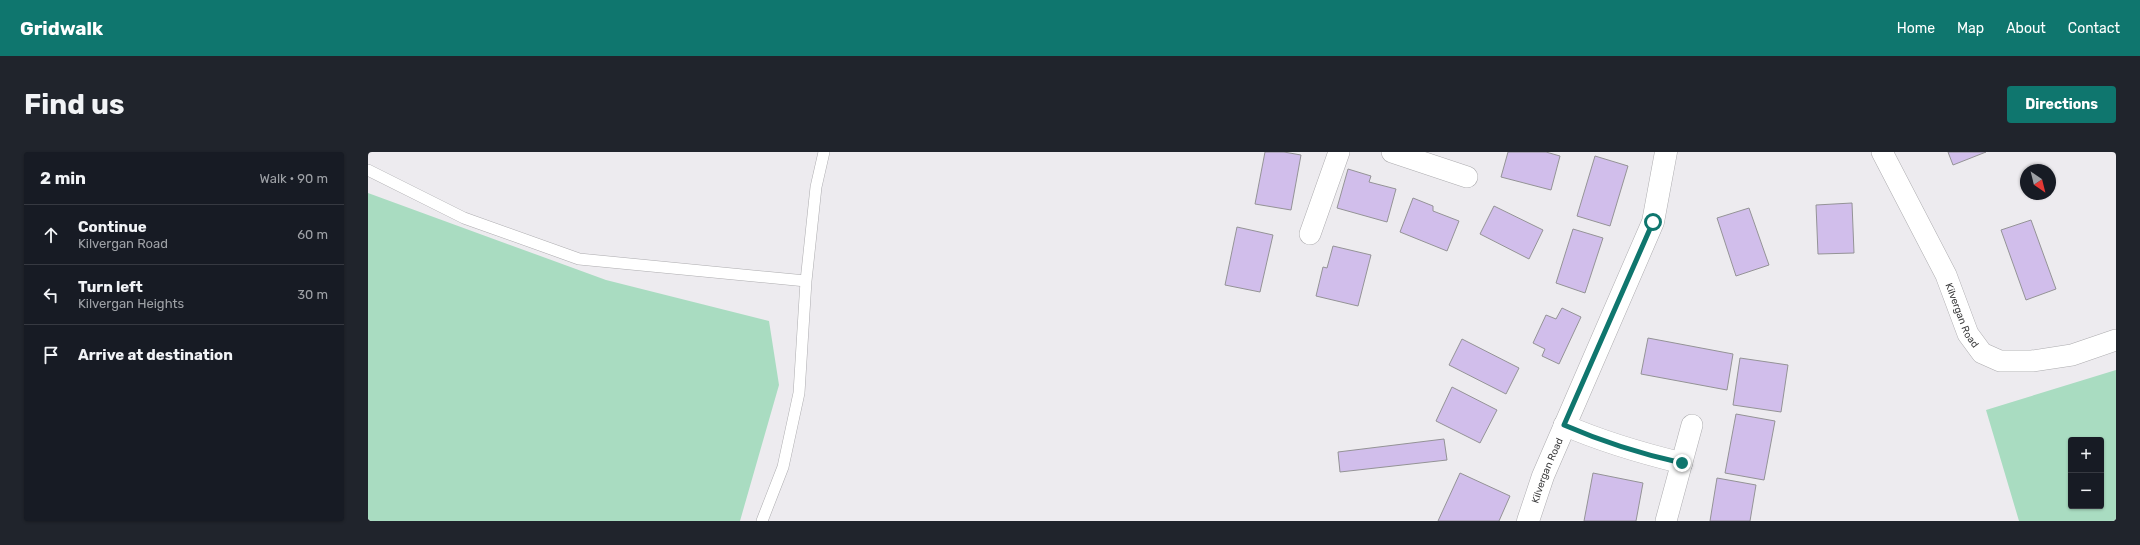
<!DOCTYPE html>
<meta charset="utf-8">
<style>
body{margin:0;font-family:Rubik,sans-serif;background:#20242c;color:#f1f3f6}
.controls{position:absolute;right:12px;bottom:12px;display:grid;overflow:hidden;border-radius:4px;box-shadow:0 1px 3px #0004}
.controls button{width:36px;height:36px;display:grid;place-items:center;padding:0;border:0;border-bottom:1px solid #363941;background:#171b24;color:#f1f3f6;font:20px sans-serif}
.compass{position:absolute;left:1652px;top:12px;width:36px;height:36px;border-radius:50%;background:#171b24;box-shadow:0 1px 3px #0004;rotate:145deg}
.stop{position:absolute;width:12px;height:12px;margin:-9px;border:3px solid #0f766e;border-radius:50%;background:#fff}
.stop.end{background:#0f766e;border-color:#fff;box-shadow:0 1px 4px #0008}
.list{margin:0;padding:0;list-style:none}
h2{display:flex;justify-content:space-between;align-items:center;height:52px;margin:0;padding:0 16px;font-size:17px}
h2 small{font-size:13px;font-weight:400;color:#9ea1a6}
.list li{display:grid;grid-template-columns:26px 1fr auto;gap:12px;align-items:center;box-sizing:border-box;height:60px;padding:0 16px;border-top:1px solid #363941}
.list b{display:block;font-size:15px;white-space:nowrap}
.list p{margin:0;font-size:13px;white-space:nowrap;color:#9ea1a6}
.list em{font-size:13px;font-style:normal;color:#9ea1a6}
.icon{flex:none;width:22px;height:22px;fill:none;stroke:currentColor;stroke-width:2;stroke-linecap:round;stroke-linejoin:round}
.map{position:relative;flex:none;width:1748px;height:369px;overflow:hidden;border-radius:4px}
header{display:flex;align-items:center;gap:24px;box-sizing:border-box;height:56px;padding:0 20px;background:#0f766e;color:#fff}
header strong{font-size:19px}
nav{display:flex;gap:22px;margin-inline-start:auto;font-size:14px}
.intro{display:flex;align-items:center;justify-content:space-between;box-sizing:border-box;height:96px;padding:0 24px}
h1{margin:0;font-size:28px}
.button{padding:10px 18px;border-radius:4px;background:#0f766e;color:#fff;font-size:14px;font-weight:700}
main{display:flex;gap:24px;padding:0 24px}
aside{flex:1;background:#171b24;border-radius:4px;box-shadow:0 1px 3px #0004}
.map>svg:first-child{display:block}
</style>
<header>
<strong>Gridwalk</strong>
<nav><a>Home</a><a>Map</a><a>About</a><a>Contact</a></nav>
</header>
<div class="intro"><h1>Find us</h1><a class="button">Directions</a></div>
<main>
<aside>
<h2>2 min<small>Walk · 90 m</small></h2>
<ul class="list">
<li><svg class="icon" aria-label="ahead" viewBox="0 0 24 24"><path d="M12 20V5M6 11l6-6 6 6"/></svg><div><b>Continue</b><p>Kilvergan Road</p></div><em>60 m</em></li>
<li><svg class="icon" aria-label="left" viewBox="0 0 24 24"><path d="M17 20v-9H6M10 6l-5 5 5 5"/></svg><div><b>Turn left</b><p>Kilvergan Heights</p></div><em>30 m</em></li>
<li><svg class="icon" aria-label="arrive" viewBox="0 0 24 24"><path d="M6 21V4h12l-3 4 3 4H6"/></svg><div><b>Arrive at destination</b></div></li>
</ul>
</aside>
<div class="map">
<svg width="1748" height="369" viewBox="0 0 1748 369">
<rect width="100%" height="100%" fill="#edebef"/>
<path fill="#a9dcc1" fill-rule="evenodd" d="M0 41 238 128 401 169 411 233 372 369H0Z
M1748 218V369H1651L1618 258ZM1703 288H1733V354H1703Z"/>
<path fill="#d1beeb" stroke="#949396" d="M897 0H916L933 3 923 58 887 52Z
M1140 0H1178L1192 4 1183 38 1133 25Z
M1580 0H1618L1585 13Z
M1227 4 1260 14 1242 74 1209 64Z
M980 17 1003 24 1001 30 1028 37 1019 70 969 56Z
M1045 46 1065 54V59L1091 69 1079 99 1032 80Z
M1484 51 1486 101 1450 102 1448 53Z
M1126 54 1175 78 1161 107 1112 82Z
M1381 56 1401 113 1368 124 1349 66Z
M1663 68 1688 137 1658 148 1633 78Z
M869 75 905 83 892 140 857 133Z
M1205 77 1235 86 1217 141 1188 131Z
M965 94 1003 103 990 154 948 144 955 115 959 116Z
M1194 156 1213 165 1191 212 1174 204 1177 197 1165 191 1178 163 1188 167Z
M1280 186 1365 202 1359 238 1273 222Z
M1094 187 1151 216 1138 242 1081 213Z
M1372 206 1420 213 1413 260 1365 253Z
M1084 235 1129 258 1112 291 1068 269Z
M1368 262 1407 269 1396 328 1357 321Z
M1076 287 1079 308 972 320 970 300Z
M1092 321 1142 344 1131 369H1070Z
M1225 321 1275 331 1268 369H1216Z
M1349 326 1388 333 1382 369H1342Z"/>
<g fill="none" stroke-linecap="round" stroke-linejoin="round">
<g stroke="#adacaf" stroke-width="12">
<path id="lane" d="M0 18 96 66 211 107 438 129
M394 369 415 315 431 241 438 129 448 35 456 0"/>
</g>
<g stroke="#adacaf" stroke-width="22">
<g id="street">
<path d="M1024 0 1099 25"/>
<path id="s1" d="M1514 0 1578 123 1600 182 1614 201 1632 209H1664L1704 203 1748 188"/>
<path d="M942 82 971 0"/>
<path d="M1196 273C1235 290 1273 301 1314 311"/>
<path d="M1298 369 1324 273"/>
</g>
</g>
<g stroke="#adacaf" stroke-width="23">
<g id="secondary">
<path id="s2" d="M1160 369 1175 324 1285 70 1298 0"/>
</g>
</g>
<use href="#lane" stroke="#fff" stroke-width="11"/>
<use href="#street" stroke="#fff" stroke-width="21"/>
<use href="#secondary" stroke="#fff" stroke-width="22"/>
</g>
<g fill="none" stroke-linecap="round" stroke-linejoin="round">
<path stroke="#0f766e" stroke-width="5" d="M1285 70 1196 273C1235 290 1273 302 1314 311"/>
</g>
<g text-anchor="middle" stroke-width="4" stroke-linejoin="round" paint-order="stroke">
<g font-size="10" fill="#3c3c3d" stroke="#edebef">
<text dy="4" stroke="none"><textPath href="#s1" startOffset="182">Kilvergan Road</textPath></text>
<text dy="4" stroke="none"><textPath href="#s2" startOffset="54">Kilvergan Road</textPath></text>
</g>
</g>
</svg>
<div class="controls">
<button>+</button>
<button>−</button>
</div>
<svg class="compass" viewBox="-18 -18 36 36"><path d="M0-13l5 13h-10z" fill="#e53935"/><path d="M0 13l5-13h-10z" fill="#9ea1a6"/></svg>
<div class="stop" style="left:1285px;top:70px"></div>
<div class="stop end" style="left:1314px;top:311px"></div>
</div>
</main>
